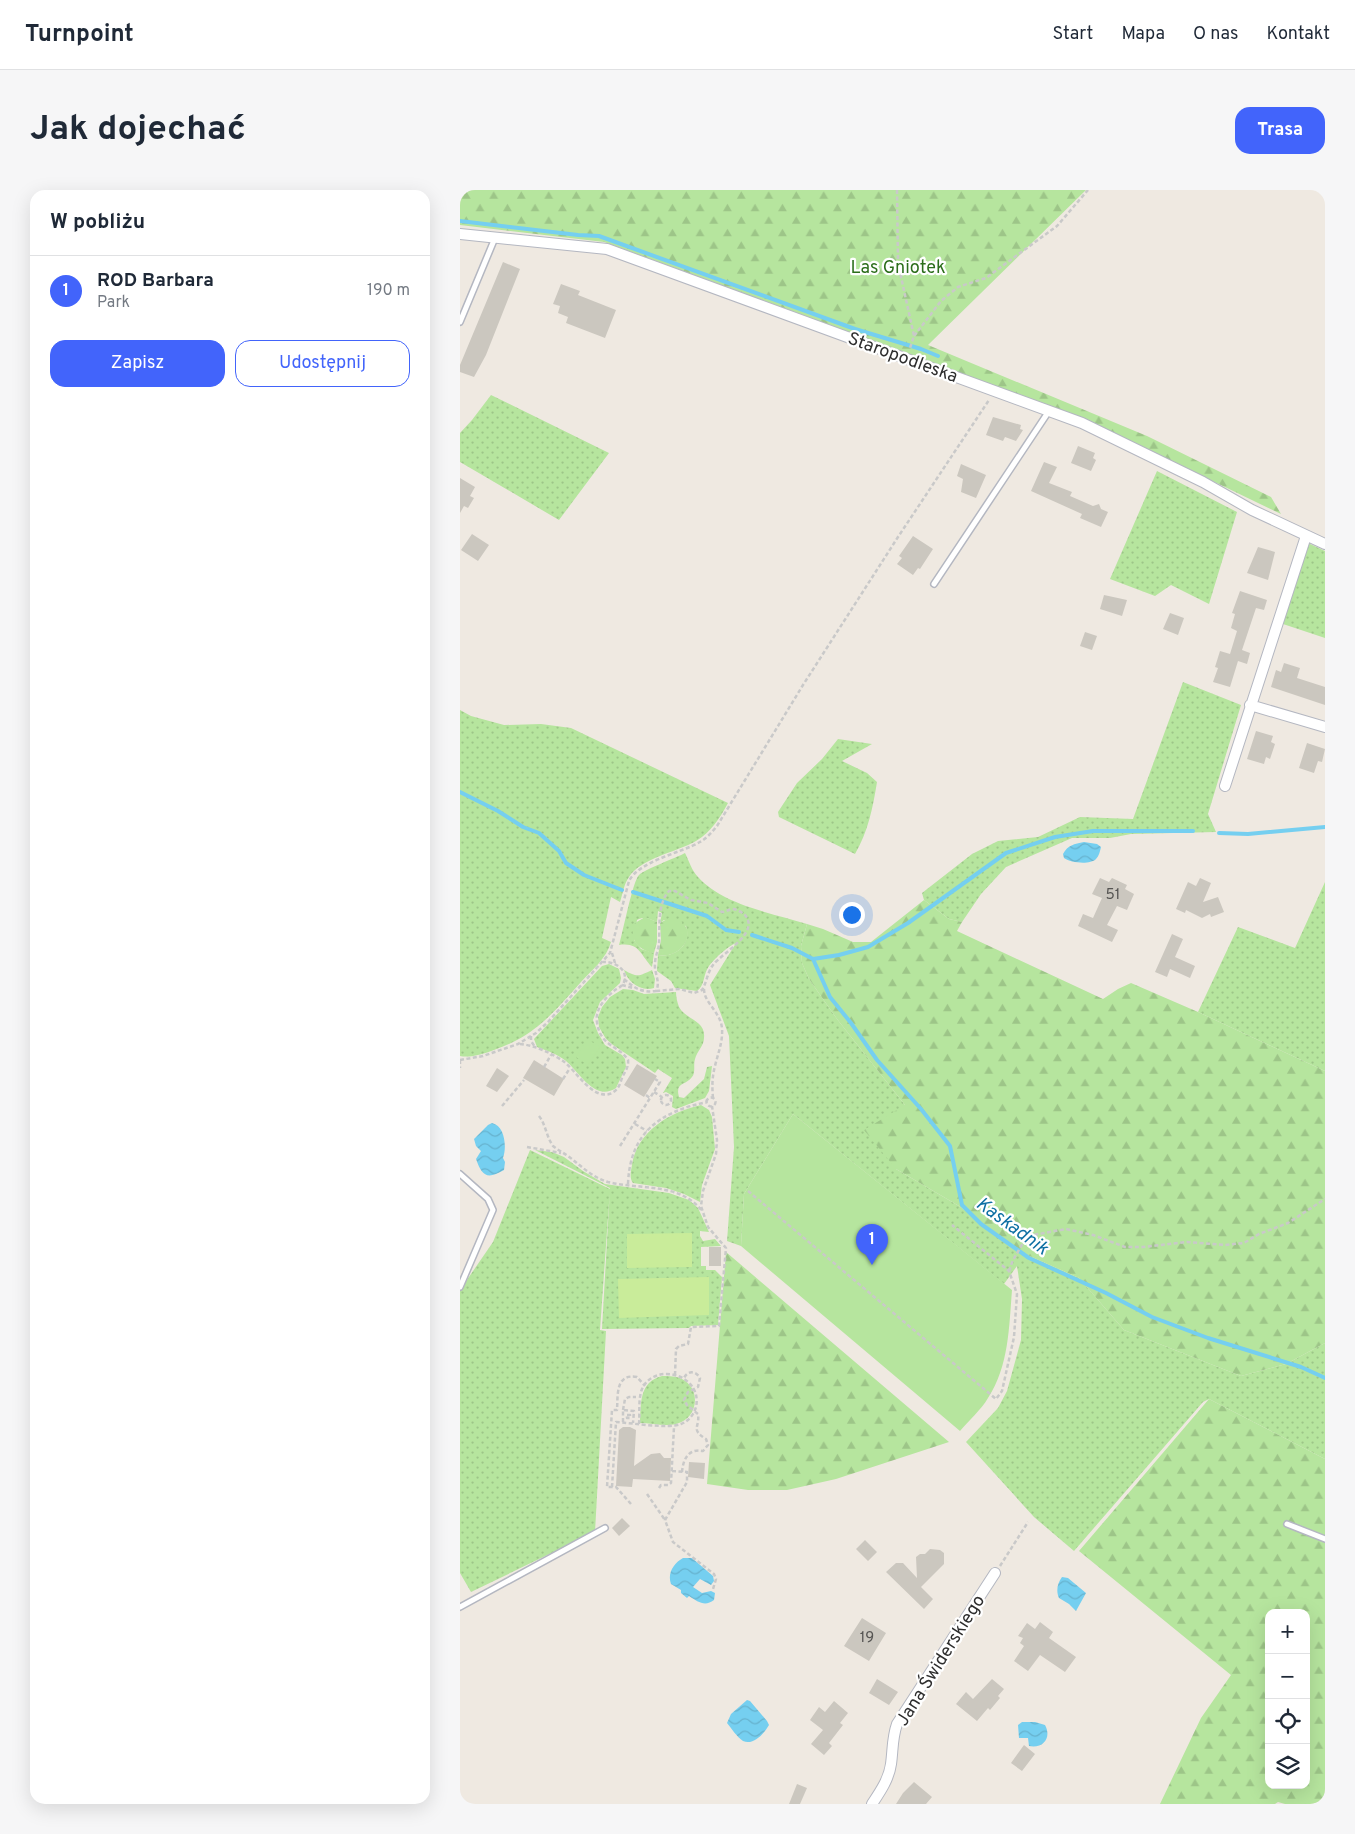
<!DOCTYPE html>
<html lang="pl">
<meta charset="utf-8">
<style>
body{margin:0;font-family:Overpass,sans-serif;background:#f6f6f7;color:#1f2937}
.controls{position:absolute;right:15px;bottom:15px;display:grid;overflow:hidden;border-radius:10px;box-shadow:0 5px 20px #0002}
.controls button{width:45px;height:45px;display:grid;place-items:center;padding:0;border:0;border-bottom:1px solid #e0e1e3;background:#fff;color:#1f2937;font:25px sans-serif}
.you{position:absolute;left:391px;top:724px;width:18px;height:18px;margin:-12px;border:4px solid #fff;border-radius:50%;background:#1a73e8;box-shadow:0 0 0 8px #1a73e833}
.badge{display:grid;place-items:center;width:32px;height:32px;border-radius:50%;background:#4264fb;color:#fff;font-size:16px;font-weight:700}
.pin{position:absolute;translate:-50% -41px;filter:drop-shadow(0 1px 2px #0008)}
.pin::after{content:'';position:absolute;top:26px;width:18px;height:15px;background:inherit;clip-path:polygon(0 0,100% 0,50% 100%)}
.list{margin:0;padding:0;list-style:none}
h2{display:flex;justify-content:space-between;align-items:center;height:65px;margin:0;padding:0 20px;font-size:21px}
h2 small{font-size:16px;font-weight:400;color:#747a83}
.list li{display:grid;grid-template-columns:32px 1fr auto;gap:15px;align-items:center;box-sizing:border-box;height:70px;padding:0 20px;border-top:1px solid #e0e1e3}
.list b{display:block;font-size:19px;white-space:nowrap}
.list p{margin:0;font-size:16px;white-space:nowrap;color:#747a83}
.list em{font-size:16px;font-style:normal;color:#747a83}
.actions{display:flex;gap:10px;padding:15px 20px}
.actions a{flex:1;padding:11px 0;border:1px solid #4264fb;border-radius:15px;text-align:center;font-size:18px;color:#4264fb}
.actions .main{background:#4264fb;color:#fff}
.icon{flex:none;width:28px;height:28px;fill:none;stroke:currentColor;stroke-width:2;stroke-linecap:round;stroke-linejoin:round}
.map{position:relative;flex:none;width:865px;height:1614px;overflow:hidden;border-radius:15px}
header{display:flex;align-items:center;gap:30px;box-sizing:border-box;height:70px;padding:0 25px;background:#fff;border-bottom:1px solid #e0e1e3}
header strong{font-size:24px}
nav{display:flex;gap:28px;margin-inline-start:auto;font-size:18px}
.intro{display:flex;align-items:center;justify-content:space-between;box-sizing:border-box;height:120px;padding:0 30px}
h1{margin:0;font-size:35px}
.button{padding:12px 22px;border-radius:15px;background:#4264fb;color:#fff;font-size:18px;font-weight:700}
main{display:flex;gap:30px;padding:0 30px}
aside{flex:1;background:#fff;border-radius:15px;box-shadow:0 5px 20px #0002}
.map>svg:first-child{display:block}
</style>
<header>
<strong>Turnpoint</strong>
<nav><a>Start</a><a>Mapa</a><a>O nas</a><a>Kontakt</a></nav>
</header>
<div class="intro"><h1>Jak dojechać</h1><a class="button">Trasa</a></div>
<main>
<aside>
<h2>W pobliżu<small></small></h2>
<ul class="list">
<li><span class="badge">1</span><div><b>ROD Barbara</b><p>Park</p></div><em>190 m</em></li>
</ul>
<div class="actions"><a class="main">Zapisz</a><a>Udostępnij</a></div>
</aside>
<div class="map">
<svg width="865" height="1614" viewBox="0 0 865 1614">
<defs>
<pattern id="grass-dots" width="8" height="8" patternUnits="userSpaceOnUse" patternTransform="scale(1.25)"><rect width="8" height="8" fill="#b6e59e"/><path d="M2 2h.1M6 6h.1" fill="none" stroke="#9dc588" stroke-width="1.8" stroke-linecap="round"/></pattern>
<pattern id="forest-firs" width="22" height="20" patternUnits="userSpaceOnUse" patternTransform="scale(1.25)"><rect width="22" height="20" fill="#b6e59e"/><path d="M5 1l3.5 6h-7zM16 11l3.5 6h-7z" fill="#9dc588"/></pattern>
<pattern id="water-waves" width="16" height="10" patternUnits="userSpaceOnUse" patternTransform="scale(1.25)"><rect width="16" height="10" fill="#75cff0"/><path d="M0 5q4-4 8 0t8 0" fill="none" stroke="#66b2ce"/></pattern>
</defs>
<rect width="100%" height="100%" fill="#efe9e1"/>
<path fill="url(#grass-dots)" d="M31 205 149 263 99 330 0 272V243L12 230Z
M697 281 777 322 749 414 711 395 695 406 650 389Z
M848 353 865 361V448L820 433Z
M723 492 781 515 748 624 756 642 671 644 650 648H612L546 677 521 704 502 732 489 729 464 710 462 703 512 664 538 651 578 647 620 627 673 629Z
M0 520 11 526 44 535 81 534 111 538 268 613C260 628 251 642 236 651 217 662 181 668 169 687 164 694 163 703 160 712L151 707 142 748 151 752C147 768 131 781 121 792 93 823 75 846 34 860 23 864 11 868 0 866Z
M378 549 412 554 382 571 407 583 417 592C413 617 408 642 395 664L319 627 318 622 337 593 362 569Z
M225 663C229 671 232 681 238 687 263 715 312 723 347 734L341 756 342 773 349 789 377 829 445 915 436 979 499 1016 565 1064 619 1088 664 1140 781 1186 826 1174 865 1153V1269L749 1209 743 1212 614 1361 574 1327 506 1252 538 1218 547 1201 561 1150 562 1109 557 1076 544 1094 333 924 284 1004 281 1056 267 1051 274 957 269 846 250 795 276 753C267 757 256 767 249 776 243 784 245 796 237 801L215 798 211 791 197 781 198 765C215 768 232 755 226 736L204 730 200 733 202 723 198 721 197 732C189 729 185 726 177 730L174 750 181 759 194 763 192 777C180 765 180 752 159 755 163 742 173 690 179 685 185 679 216 668 225 663Z
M865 692V881L738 822 778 737 835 758Z
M149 774 159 779 161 788 160 793 140 812 133 830 138 843 145 855 162 865 165 869 166 877 156 898C135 912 120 883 106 871 97 864 88 861 77 857L74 849 142 776Z
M164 780C178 788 179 786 192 780L195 789 194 798C180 802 168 792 164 780Z
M163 799 173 800 184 804 216 802C216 806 217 812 219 817 226 830 246 830 244 848 244 856 237 861 235 869 233 875 236 882 232 887 225 896 215 892 219 907L224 908 244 889 247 877 252 876 249 901 245 908 216 919 212 917 213 906 206 902 203 903 212 888 198 879 195 883 153 855 146 849 139 837 138 827 142 817 150 807Z
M241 915 249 920 252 927 255 959 242 995 240 1012 224 1004 206 998 173 993C169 988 171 981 172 975 177 941 210 922 241 915Z
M70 960 150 999 140 1140 146 1141 135 1342 11 1402 0 1383V1100L33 1052Z
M75 960 92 962 104 967 123 981 145 994 209 1003 229 1010 238 1018 249 1042 240 1041V1046L243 1051 255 1049 261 1056 241 1057V1076H246V1080H255L262 1087 258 1135 231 1136 229 1138 142 1139 150 998Z
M202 1186C209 1186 216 1186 222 1189 242 1199 238 1229 216 1234 205 1237 191 1233 180 1233 181 1213 179 1192 202 1186Z"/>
<path fill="url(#forest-firs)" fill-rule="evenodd" d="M0 0H626L468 155 687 246 811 307 821 324 620 227 144 52 0 35Z
M464 710 489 729 502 732 497 741 643 809 658 799 671 793 738 822 865 881V1153L826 1174 781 1186 664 1140 619 1088 565 1064 499 1016 436 979 404 940 445 915 377 829 349 789 342 773 341 756 347 734 363 739 393 752H411Z
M185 727 197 732V752L194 763C178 760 168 749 175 733Z
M209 728C242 731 227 770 198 765L201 750 200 733Z
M266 1062 489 1252 376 1289 327 1300H288L247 1294Z
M749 1209 865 1269V1614H825L818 1612 815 1614H700L741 1528 771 1485 619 1361ZM809 1423H846V1595H809Z"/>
<path fill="#b6e59e" d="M127 849 140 857 128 875 116 867Z
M333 924 552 1100C549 1137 549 1176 528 1208 521 1220 509 1230 500 1241L281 1056 284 1004Z"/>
<path fill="#c9ec9a" d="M232 1043V1077L167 1078V1044Z
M249 1087V1125L159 1128 158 1089Z"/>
<path fill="url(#water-waves)" d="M624 652 637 654 641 657C640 661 639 666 636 669 630 675 611 673 604 668L603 664C608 655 614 654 624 652Z
M32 933C45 936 47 957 43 968L45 972 44 980C27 990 22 986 16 969L21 961 16 956 14 949 28 935Z
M223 1368H232L253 1386 254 1391 251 1395 240 1389 233 1397 242 1403 251 1401 255 1403 254 1410C245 1417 238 1412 229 1406L227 1408 221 1403V1400L211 1394C207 1383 214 1373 223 1368Z
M602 1387 608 1388 626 1403 616 1421 609 1414 599 1408C596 1401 597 1394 602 1387Z
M287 1510 290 1511 307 1531 309 1535C305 1542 294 1556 283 1551 277 1547 271 1538 267 1533L271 1524Z
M562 1532H575L585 1535C592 1548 583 1559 569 1556L568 1548H559L558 1535Z"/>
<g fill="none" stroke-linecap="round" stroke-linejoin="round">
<path stroke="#75cff0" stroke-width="4" d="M0 31 118 45 139 46 395 139 461 159 478 166
M0 602 38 621 63 637 79 643 99 661 106 673 124 685 162 700
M759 643 788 644 865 637
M173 702 247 726 266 740 279 742
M292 745 332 758 353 769 370 807 391 833 417 870 461 919 490 956 502 1015 521 1034 569 1068 646 1103 692 1127 748 1148 841 1177 865 1188
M353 769 379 765 408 757 448 733 546 663 595 647 633 641H733"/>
</g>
<path fill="#cbc7bf" d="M43 72 60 79 26 165 14 187 0 182V175Z
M101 94 120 101 118 105 156 120 145 148 106 133 108 127 98 123 100 116 93 114Z
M533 227 561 235 560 239 563 240 556 251 545 247 543 251 526 245Z
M618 256 635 263 633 268 636 270 631 281 611 273Z
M584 272 597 277 589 293 612 302 610 306 633 316 639 314 641 319 648 322 641 337 620 328 622 324 571 301Z
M501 274 526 285 516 308 501 302 503 289 497 286Z
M0 288 15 297 10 306 14 308 8 318 4 316 0 323Z
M12 344 29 355 18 371 1 360Z
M453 346 473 359 460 379 458 378 453 385 437 374 442 368 439 366Z
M798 357 815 362 808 390 787 383Z
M780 401 807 410 804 420 796 418 782 460 790 463 787 474 778 471 770 497 753 492 758 478 755 477 760 461 770 464 777 441 771 438 775 424 772 423Z
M644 405 667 410 662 426 640 419Z
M710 423 724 428 718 445 703 439Z
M625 442 637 446 632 460 620 456Z
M824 473 840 478 837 488 865 497V515L811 497 816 480 821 482Z
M796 541 813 546 811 552 815 554 810 569 806 567 804 574 787 569Z
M847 553 865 559 862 572 858 571 854 583 839 578Z
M640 688 649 692 652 688 667 695 665 699 674 704 667 720 657 716 647 735 658 740 652 752 618 736 623 724 633 728 642 708 632 704Z
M740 688 751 693 743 712 758 707 764 722 751 727 750 724 742 728 726 720 725 723 716 719 728 692 736 696Z
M712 744 723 749 715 767 735 776 730 788 710 779 707 787 695 782Z
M74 870 104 889 94 906 63 888Z
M177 874 197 886 184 907 164 895Z
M37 878 49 886 37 902 26 896Z
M249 1057H261V1076H249Z
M163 1237H170L176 1240 174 1276 191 1264 200 1263 204 1268H211L210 1291 173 1289 172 1297 156 1296 159 1240Z
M229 1272 245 1273 244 1289 228 1287Z
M162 1328 170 1336 159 1346 152 1338Z
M405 1350 417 1362 408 1371 396 1359Z
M470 1359 480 1360 484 1363V1374L461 1397 473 1409 464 1419 426 1382 436 1373H443L457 1388 456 1367 460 1364H465Z
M402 1428 426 1443 409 1471 384 1456Z
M580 1432 593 1442 589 1448 616 1467 605 1482 580 1465 568 1481 554 1471 564 1456 560 1453 563 1448 558 1446 567 1433 575 1439Z
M417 1489 438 1502 429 1515 409 1503Z
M532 1489 544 1499 538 1506 540 1508 530 1520 528 1518 517 1531 496 1514 506 1502 513 1509Z
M374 1511 388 1523 380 1533 383 1535 369 1553 372 1556 364 1565 351 1554 363 1540 350 1530 359 1517 365 1522Z
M564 1555 575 1564 562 1581 551 1573Z
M454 1592 472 1607 466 1614H436L443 1603Z
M337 1594 347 1598 340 1614H329Z"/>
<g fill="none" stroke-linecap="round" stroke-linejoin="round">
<g stroke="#b4b7c1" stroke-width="8">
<path id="service" d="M0 132 35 48
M474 394 589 221
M0 984 28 1009 33 1020 0 1097
M827 1334 865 1349
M0 1417 145 1338"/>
</g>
<g stroke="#b4b7c1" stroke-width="12">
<path id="minor" d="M0 44 147 59 622 233 743 292 792 320 865 354
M790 515 865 537
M765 596 846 346
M412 1614C420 1602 429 1589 431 1574 433 1560 432 1548 437 1534L535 1383"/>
</g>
<path stroke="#c9c9c9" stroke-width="2.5" stroke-dasharray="4 2.5" stroke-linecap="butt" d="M437 0 438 73 454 146 450 158
M454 146 481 111 498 97 526 88 597 36 628 0
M152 763 155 773
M164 789C174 798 182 803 196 801 201 792 194 783 195 774 195 767 198 761 199 754 200 738 197 714 209 701H215L231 710 248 713 262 722C266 722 269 719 273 719 276 719 281 722 284 724 302 742 262 763 253 775 247 783 247 792 242 800L234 803 220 799 196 801
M162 795 173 798
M244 799C244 813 260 821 262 838 263 852 258 863 255 876 252 887 252 897 253 908
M71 846V851L75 857
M60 854C74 855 91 863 103 871 116 880 133 912 152 903 157 900 159 897 161 891 163 883 169 879 168 870 159 855 140 857 137 832 135 819 145 808 155 800 158 798 163 796 164 792 169 779 153 771 143 772
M0 870 23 866 58 854 76 843 88 832 150 763 169 691C179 671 221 663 240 652 247 648 252 642 257 636L343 495 438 347 529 210
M0 870V878
M84 877 91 865
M103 889 110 878
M194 902 202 907
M186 905 190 908
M201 910a5 5 0 1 1 10 0a5 5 0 1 1-10 0Z
M246.5 912a4.5 4.5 0 1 1 9 0a4.5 4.5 0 1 1-9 0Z
M42 916 64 890
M79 926C86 935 86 946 93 956 99 961 106 964 112 969 123 978 134 988 148 992 179 1000 220 992 242 1021
M175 934 187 941
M160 956 200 892 195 889
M67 957 101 963
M168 994C170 943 199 922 247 912
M288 1001 536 1209 542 1201 554 1147 557 1104 549 1081 492 1035
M549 1081 553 1070 563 1053 573 1045 606 1039 633 1045 665 1057H683L727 1052 765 1055 784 1053 799 1044 828 1033 865 1009
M215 1185 216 1159 219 1156 228 1154 231 1137 259 1136 266 1058 248 1037 241 1016 243 1001 256 964 257 950 252 916
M163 1220 165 1209 169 1207H176
M167 1225H170V1228H167Z
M163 1232V1220L174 1221 173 1233
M212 1281 227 1282V1292L205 1330 213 1352 254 1384 256 1389 253 1399
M222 1282C223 1270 228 1258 243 1261L248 1255 246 1249C230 1239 240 1238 238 1224L227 1215 224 1210 228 1202 238 1197 240 1188C236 1181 228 1180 224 1188
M152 1297 156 1232C172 1233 208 1239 221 1234 229 1231 234 1224 236 1217 243 1185 195 1171 182 1199 178 1209 180 1223 179 1234
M199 1298 201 1295H208L211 1293 214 1237
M187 1304 205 1330
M171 1314 156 1297H147L152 1220H157C158 1206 155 1183 177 1187L185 1196
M540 1376 568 1332"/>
<use href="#service" stroke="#fff" stroke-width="5"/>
<use href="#minor" stroke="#fff" stroke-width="10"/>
</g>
<g text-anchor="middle" stroke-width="4.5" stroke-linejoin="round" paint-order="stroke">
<g font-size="15" fill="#555452">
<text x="653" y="709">51</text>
<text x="407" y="1452">19</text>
</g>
<g font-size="18" fill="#2c6e1b" stroke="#fff">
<text x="438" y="83">Las Gniotek</text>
</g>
<g font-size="18" fill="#2e2e2e" stroke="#fff">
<text transform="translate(443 167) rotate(20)" y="6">Staropodleska</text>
<text transform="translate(480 1470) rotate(-58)" y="6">Jana Świderskiego</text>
</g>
<g font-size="19" font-style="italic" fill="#0d6fa3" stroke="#fff">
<text transform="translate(553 1035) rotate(36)" y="7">Kaskadnik</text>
</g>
</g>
</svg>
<div class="controls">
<button>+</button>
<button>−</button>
<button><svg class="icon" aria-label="locate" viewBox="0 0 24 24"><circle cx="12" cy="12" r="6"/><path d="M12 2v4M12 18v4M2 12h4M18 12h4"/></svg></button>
<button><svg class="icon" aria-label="layers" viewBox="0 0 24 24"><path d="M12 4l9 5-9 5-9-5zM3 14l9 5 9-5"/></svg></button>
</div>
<div class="you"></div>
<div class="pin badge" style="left:412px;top:1075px">1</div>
</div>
</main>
